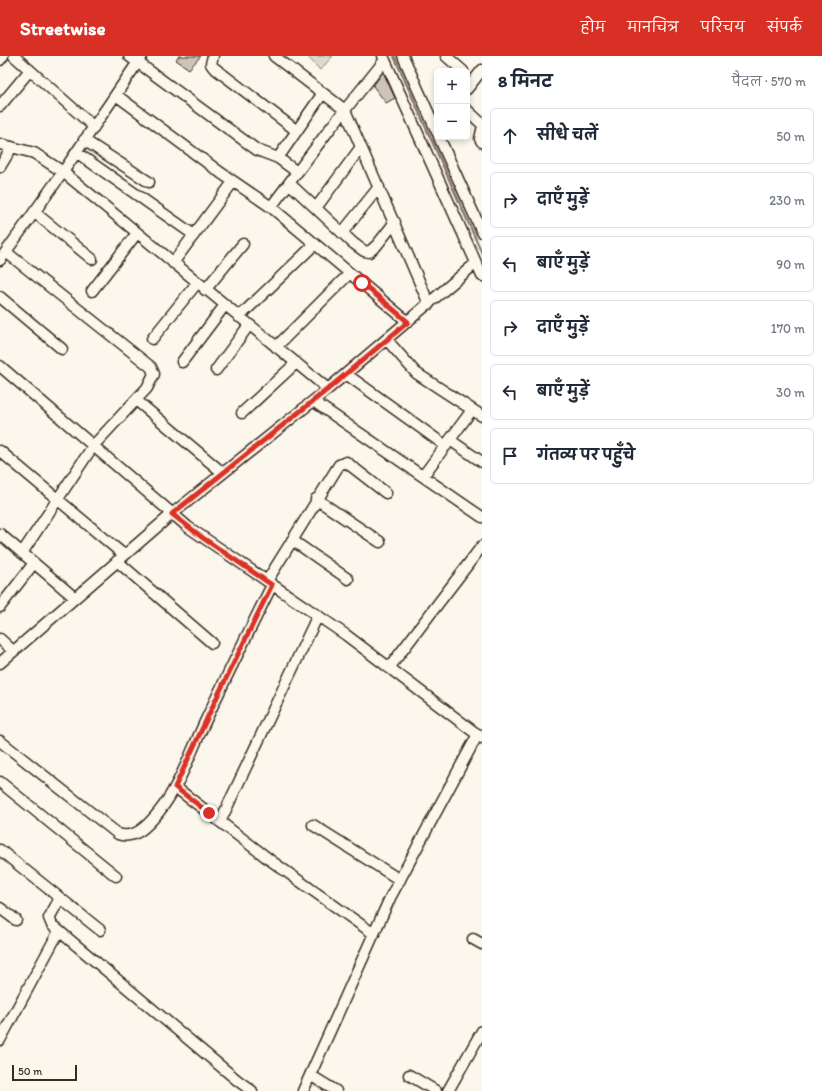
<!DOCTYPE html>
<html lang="hi">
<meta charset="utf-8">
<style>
body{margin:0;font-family:Itim,"Playpen Sans Deva",sans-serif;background:#f2f2f3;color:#1f2937}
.controls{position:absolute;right:12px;top:12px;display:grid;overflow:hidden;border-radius:6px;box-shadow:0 2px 6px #0003}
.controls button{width:36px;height:36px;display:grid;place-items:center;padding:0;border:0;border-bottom:1px solid #e0e1e3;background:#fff;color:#1f2937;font:20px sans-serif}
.scale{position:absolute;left:12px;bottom:10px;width:65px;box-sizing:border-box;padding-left:4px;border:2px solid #3b2a1e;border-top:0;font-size:11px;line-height:14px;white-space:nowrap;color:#3b2a1e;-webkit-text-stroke:3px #fbf7ec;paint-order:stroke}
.stop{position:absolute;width:12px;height:12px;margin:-9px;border:3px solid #d93025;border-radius:50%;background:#fff}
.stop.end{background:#d93025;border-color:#fff;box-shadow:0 1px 4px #0008}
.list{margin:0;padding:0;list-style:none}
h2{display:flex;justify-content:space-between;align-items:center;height:52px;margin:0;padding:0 16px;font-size:17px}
h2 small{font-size:13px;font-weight:400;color:#747a83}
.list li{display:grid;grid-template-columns:26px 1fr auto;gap:12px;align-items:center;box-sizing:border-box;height:56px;margin:0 8px 8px;padding:0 8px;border:1px solid #e0e1e3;border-radius:6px}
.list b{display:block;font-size:15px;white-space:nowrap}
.list em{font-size:13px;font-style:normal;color:#747a83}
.icon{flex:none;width:22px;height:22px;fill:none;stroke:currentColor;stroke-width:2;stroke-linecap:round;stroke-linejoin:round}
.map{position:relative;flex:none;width:482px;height:1035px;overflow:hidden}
header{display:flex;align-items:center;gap:24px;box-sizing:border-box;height:56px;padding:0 20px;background:#d93025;color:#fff}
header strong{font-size:19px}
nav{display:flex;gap:22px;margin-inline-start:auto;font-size:14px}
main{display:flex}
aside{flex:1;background:#fff}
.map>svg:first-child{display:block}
</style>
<header>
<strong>Streetwise</strong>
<nav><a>होम</a><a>मानचित्र</a><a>परिचय</a><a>संपर्क</a></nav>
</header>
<main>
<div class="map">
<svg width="482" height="1035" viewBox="0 0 482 1035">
<rect width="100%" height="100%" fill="#fbf7ec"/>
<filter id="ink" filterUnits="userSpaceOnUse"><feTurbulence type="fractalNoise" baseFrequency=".025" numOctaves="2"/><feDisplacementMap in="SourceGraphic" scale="8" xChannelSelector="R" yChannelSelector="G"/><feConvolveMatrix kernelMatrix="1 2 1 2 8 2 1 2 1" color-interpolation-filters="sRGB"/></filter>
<g filter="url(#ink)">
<path fill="#dfd9ce" stroke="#8d8276" d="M307 0H333L320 14Z"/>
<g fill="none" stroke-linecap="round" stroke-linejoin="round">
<path stroke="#85796d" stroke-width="2.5" d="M394 0 482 197"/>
</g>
<path fill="#ccc4b9" stroke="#3b2a1e" d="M179 0H201L189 13 176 4Z
M383 16 395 42 386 47 373 30Z"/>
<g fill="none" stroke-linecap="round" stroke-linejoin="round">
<g stroke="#3b2a1e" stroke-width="13">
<path id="minor" d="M14 0 94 71
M129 0 257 94 278 102 297 116
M213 0 211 8 213 11 297 75
M274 0 345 54 429 248
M383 0 482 220
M403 0 437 76
M446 0 463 15
M0 4 3 0
M467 33 482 14
M116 39 221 117 271 151 408 266
M0 50 30 14
M467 54 482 68
M482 74 480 83 482 86
M439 81 482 176
M84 84 149 126
M0 88 34 97 63 116 328 333
M76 96 194 179
M278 102 323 37
M0 111 12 91
M289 127 353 187 364 195 369 196 377 189 395 166
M271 151 332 70 385 4
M316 152 361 91
M34 156 92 203
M342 177 379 131
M6 196 151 311 154 318 147 332 93 390 22 497
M0 204 63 116 142 0
M173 207 233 126
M205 234 243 188
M92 235 137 177
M0 241 62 293
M239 261 315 188
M152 283 197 227
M387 284 416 317 482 360
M276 291 350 217
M182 306 225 249
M0 310 188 471 346 579 482 682
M216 314 249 269
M346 318 446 390
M136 344 223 417
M313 345 482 461
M242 357 296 307
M450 384 482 406
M0 395 124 499
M423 420 472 354
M316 443 380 486
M0 478 75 542
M292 484 348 523
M117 505 212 587
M267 525 339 409 346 406 386 437
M0 551 34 507
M0 583 13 595
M0 607 172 458 328 333 476 207
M389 612 482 490
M0 685 118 778C135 784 148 769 158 757 179 731 190 698 204 668 226 621 249 575 272 529
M0 726 116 820
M175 731 270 804 374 878
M220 766 318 559
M313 769 400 824
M0 794 100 874
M60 842 49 862 52 869 237 1024 252 1035
M0 852 16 864
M473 883 482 888
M0 984 59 875
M310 1019 336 1035
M409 1019 436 1035
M303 1035 390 842 478 678
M448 1035 482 975"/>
</g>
<use href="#minor" stroke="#fbf7ec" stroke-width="10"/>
</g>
</g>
<g fill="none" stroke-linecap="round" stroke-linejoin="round" filter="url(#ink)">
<path stroke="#d93025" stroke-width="5" d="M209 757 175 731 217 641 272 529 203 482 172 458 328 333 408 266 362 227"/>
</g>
</svg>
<div class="controls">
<button>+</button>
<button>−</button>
</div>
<div class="scale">50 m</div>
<div class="stop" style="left:362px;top:227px"></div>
<div class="stop end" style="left:209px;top:757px"></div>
</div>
<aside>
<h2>8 मिनट<small>पैदल · 570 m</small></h2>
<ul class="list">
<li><svg class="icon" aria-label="ahead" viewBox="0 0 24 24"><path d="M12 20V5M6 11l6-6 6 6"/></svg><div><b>सीधे चलें</b></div><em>50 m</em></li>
<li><svg class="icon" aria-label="right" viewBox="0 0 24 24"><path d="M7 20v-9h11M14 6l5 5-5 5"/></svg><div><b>दाएँ मुड़ें</b></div><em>230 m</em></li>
<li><svg class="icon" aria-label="left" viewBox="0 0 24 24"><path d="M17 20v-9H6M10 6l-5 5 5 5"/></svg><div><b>बाएँ मुड़ें</b></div><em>90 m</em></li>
<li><svg class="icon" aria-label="right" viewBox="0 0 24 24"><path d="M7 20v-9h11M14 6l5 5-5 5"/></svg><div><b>दाएँ मुड़ें</b></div><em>170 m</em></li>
<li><svg class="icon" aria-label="left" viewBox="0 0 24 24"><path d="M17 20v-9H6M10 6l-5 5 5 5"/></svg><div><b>बाएँ मुड़ें</b></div><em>30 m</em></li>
<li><svg class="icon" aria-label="arrive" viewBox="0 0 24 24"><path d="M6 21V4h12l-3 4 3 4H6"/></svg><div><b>गंतव्य पर पहुँचे</b></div></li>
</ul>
</aside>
</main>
